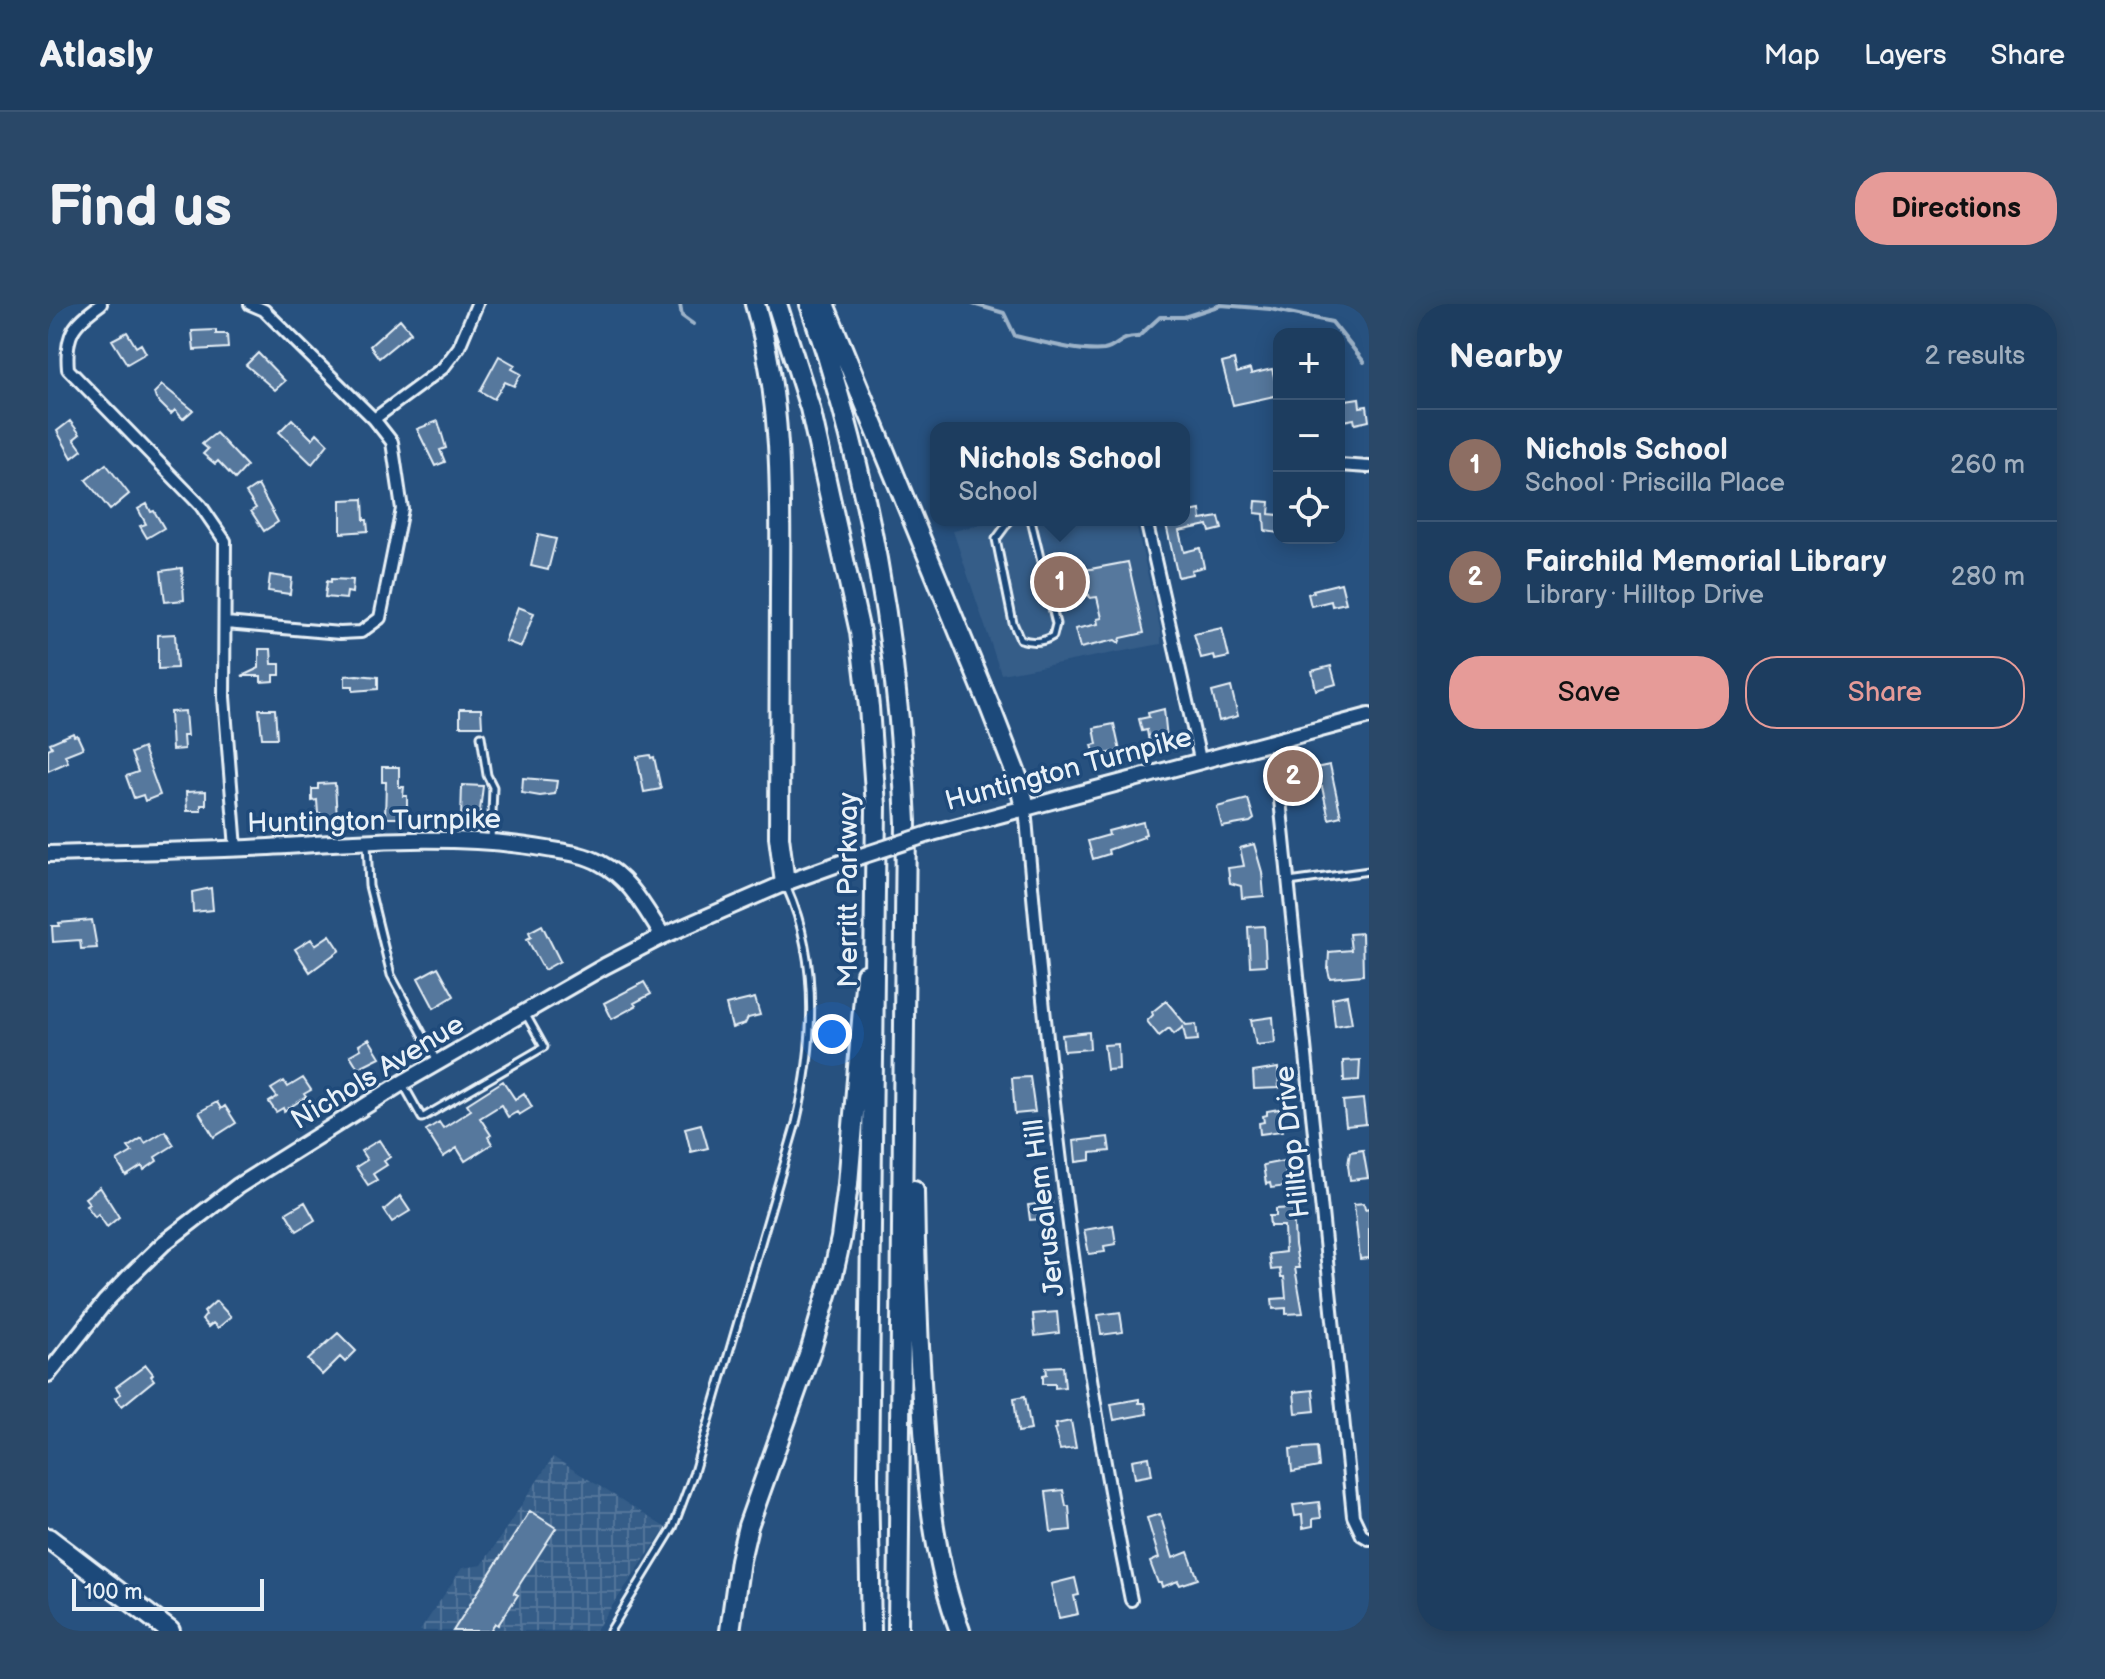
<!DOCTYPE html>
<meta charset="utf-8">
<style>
body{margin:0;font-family:"Balsamiq Sans",sans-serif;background:#2a4868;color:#f1f3f6}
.controls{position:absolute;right:24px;top:24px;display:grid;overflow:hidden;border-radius:16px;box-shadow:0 4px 20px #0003}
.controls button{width:72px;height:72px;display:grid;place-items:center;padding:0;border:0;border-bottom:2px solid #3b5674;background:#1d3d5f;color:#f1f3f6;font:40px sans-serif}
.scale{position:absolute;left:24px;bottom:20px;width:192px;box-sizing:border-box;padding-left:8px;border:4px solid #e8f1f8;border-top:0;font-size:22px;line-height:28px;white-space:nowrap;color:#e8f1f8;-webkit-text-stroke:6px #1f4a7a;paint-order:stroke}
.you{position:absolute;left:784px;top:730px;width:28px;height:28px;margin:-20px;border:6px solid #fff;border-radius:50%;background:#1a73e8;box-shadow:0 0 0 12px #1a73e833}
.badge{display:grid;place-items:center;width:52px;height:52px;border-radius:50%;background:#e69b98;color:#fff;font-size:26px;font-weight:700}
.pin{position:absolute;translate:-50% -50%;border:4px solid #fff;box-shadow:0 2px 8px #0006}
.popup{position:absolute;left:882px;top:118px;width:260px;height:104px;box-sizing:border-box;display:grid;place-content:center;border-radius:16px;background:#1d3d5f;filter:drop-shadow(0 2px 6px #0005);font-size:26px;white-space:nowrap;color:#a0aebd}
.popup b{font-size:30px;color:#f1f3f6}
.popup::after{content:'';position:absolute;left:50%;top:100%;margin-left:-16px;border:16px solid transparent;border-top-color:#1d3d5f}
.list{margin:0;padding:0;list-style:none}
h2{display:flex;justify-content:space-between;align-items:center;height:104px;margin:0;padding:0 32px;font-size:34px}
h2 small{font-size:26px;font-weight:400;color:#a0aebd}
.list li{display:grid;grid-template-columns:52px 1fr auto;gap:24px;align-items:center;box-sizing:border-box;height:112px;padding:0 32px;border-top:2px solid #3b5674}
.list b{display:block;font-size:30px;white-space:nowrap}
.list p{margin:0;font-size:26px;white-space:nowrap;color:#a0aebd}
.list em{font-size:26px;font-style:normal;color:#a0aebd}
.actions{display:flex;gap:16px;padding:24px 32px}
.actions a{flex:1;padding:18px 0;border:2px solid #e69b98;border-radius:32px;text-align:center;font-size:28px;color:#e69b98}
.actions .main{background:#e69b98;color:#111}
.icon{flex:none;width:44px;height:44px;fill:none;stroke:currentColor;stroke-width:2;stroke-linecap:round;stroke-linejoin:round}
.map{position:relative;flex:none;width:1321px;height:1327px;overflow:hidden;border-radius:32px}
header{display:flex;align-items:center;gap:48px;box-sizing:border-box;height:112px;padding:0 40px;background:#1d3d5f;border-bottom:2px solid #3b5674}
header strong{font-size:38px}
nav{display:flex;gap:44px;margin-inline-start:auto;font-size:28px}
.intro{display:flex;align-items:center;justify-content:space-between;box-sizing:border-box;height:192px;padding:0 48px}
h1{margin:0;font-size:56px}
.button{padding:20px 36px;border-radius:32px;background:#e69b98;color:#111;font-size:28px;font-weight:700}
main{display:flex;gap:48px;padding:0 48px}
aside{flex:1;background:#1d3d5f;border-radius:32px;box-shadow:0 4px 20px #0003}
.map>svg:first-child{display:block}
</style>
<header>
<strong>Atlasly</strong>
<nav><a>Map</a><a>Layers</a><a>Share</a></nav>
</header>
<div class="intro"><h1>Find us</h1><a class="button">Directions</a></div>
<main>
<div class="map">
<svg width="1321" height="1327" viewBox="0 0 1321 1327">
<defs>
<pattern id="industrial-grid" width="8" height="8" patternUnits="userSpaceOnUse" patternTransform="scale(2)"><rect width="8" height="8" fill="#355d88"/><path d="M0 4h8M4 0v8" fill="none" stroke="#52759a"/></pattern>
</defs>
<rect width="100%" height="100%" fill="#27517f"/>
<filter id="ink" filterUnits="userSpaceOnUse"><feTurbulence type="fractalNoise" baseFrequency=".0125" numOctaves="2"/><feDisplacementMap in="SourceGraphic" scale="16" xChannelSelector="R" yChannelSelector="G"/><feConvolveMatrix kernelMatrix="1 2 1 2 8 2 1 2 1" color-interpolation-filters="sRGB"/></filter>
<g filter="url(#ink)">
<path fill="#355d88" d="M951 216H1087L1113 328V340L953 370 905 227Z"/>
<path fill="url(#industrial-grid)" d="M505 1153 618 1224 547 1327H372L414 1264 434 1261Z"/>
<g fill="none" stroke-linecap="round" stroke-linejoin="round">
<path stroke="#9db3c9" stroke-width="4" d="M632 0 634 12 645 20
M925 0 956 9 967 32C990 37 1033 49 1056 46 1069 44 1072 32 1090 33L1112 13H1136L1173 1 1222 5 1284 18 1316 58"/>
</g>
<path fill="#57789d" stroke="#e8f1f8" stroke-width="2" d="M352 15 363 28 331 54 322 42Z
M168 26V30H179L180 44 146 46 144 27Z
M79 28 88 43 93 40 98 49 79 60 64 36Z
M210 49 237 77 227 86 198 61Z
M451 52 467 61 464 65 473 70 466 82 457 78 446 95 432 87Z
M1186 56 1189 69 1202 65 1203 70 1224 65 1231 91 1185 101 1174 59Z
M114 81 145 106 135 115 127 106 123 110 108 95 106 89Z
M1311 94 1312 103 1319 102 1321 117 1307 120 1306 115 1291 118V97Z
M244 115 264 135 269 129 280 140 264 160 231 128Z
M22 117 32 130 26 135 34 146 24 154 9 127Z
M390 117 398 144 392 146 397 158 387 162 369 125Z
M168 129 199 162 187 175 170 157 167 160 155 150 160 145 154 140Z
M58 160 81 190 62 206 38 176Z
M210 181 230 218 216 227 203 207 208 204 198 189Z
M315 195 316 216H319L320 227 293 229V196Z
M1208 197 1222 198 1221 210 1231 211V229L1217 227 1216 210 1207 209Z
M99 200 103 208 106 207 116 224 99 234 92 222 98 220 90 205Z
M1152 206 1153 216 1171 213 1174 225 1162 228 1160 221 1131 227 1136 248 1152 244 1156 263 1143 266 1144 270 1130 273 1117 216H1138L1136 209Z
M490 231 508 235 500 266 483 262Z
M1080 258 1096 329 1073 334 1071 339 1067 336 1032 344 1027 325 1050 320 1049 315 1054 314 1049 293 1042 294 1041 291 1025 294 1022 283 1017 284 1012 266 1036 261 1037 266Z
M134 264 136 296 117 298 113 267Z
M222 271 244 274 242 290 220 287Z
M283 275 305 276 304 289 299 288 298 295 277 293 279 277 283 278Z
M1293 279 1298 299 1284 302 1283 297 1263 302 1260 290 1266 288 1265 286Z
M470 303 486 309 473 343 457 337Z
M1174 324 1181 353 1167 356 1166 351 1153 354 1146 330Z
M127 330 129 364 110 365V331Z
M211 345H223L224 360H232V371H226V377L213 378V372H194L211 364Z
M1283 362 1288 380 1268 386 1264 367Z
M309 371 330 373V385L305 387V382H297V372Z
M1183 383 1190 412 1171 417 1164 388Z
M211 405H227L229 434H214Z
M412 405H433L434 422H412Z
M1116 405 1119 435 1101 438 1099 426 1094 427 1091 415 1101 413 1100 409Z
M137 407 139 432H135L136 445 124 446 122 408Z
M1066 420 1072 447 1047 452 1044 441 1049 440 1046 424Z
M25 429 26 432 29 431 35 444 17 451 20 458 0 467V445L4 443 2 439Z
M95 444 112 491 97 497 95 491 86 494 78 472 90 468 83 449Z
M602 451 603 454 606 453 613 485 596 488 589 453Z
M1282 461 1293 512 1281 515 1274 483 1263 485 1262 480 1257 482 1255 471 1267 464Z
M334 463H351V483H356L355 492H359V514H337L338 478H334Z
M475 474 509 477 507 490 492 492 474 489Z
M287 479 289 515 276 516V510H270L269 496 264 497V485H270V480Z
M414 481 435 482 431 515 413 514Z
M158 487V501H153V507H139L138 488Z
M1200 495 1206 515 1202 518 1174 523 1169 503Z
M1095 518 1098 530 1095 531 1096 533 1060 546 1061 550 1045 555 1040 537 1061 531 1060 527Z
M1206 540 1214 568 1216 592 1194 594 1193 582 1182 579 1180 564 1196 562 1192 544Z
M163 584 165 606 145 608 144 588Z
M44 616 49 644 33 645 32 636 5 638 4 622H12L11 619Z
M494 621 512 657 496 666 479 635 483 633 481 628Z
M1216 622 1218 661 1202 662 1200 623Z
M1314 629 1315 671 1282 674 1280 666 1281 648 1303 646 1301 630Z
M282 631 292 646 262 668 247 645 263 635 267 641Z
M390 663 406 692 386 704 370 674Z
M596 678 603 690 586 699 588 702 564 715 556 699Z
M1299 691 1304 719 1287 722 1284 694Z
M707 694 712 711 700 714 697 720 684 724 678 701Z
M1118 697 1138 721 1148 720 1150 736 1138 737 1135 723 1126 730 1121 724 1111 732 1099 717 1105 711 1104 708Z
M1225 713 1227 739 1208 741 1203 716Z
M1041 728 1042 745 1016 747 1014 731Z
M321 735 332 753 310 764 302 751 313 745 311 741Z
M1070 740 1071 765 1059 766 1056 741Z
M1312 756 1311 776 1296 777 1295 757Z
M1230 764 1231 784 1206 785 1205 768Z
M982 773 987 808 967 810 964 774Z
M255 774 263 786 256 790 258 793 236 807 235 804 228 808 221 798 229 793 223 785 236 777 240 783Z
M455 777 467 795 476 789 484 803 471 811 469 808 460 813 453 801 432 814 443 831 440 833 444 840 417 857 409 844 395 853 378 826 391 818 395 824 423 806 419 800Z
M1315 795 1318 820 1298 822 1295 797Z
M169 798 173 805 177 802 188 819 166 833 151 808Z
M1231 805 1234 827 1212 830 1211 819 1216 818 1215 812 1219 811V807Z
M653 820 660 844 643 848 637 824Z
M117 827 126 841 107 853 109 857 96 866 94 862 78 872 69 857 84 848 80 843 94 834 97 839Z
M1060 833 1062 847 1043 849V856L1028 858 1026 837Z
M331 836 342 853 336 857 339 861 325 870 329 876 320 881 308 863 319 856 313 847Z
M1315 846 1320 874 1302 876 1300 861 1302 848Z
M1236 857 1240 882 1223 884 1222 879 1218 880 1215 861Z
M52 883 71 913 59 923 50 910 47 913 38 901 41 899 37 894Z
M352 892 362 907 344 918 336 906Z
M257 898 267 916 249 927 238 909Z
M1004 898 1005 914 982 916 980 901Z
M1316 899 1317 905 1321 904V954L1312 955 1306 900Z
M1245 904 1247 941 1251 964H1247L1255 1009 1238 1010V1004L1225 1005 1224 995 1238 994 1236 973H1233L1232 965 1223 966 1221 950 1237 948 1236 922H1222L1221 912H1228V905Z
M1065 921 1068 940 1056 942 1057 948 1041 950 1036 926Z
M168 997 183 1013 170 1024 165 1019 160 1023 154 1016 158 1011 156 1008Z
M1009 1008 1011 1029 987 1032 985 1010Z
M1072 1008 1075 1028 1053 1031 1050 1011Z
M290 1029 308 1047 297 1058 292 1053 274 1071 260 1056Z
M98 1061 105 1070 103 1072 106 1076 74 1102 67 1094 73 1090 68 1083Z
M1015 1062 1017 1083 1007 1084V1080H995V1071L999 1070 998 1063Z
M1265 1086 1267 1107 1248 1109 1246 1088Z
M977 1092 983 1126 970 1128 966 1094Z
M1091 1095V1099H1097L1099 1110 1066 1116 1063 1100Z
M1023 1117 1028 1144 1012 1146 1006 1125 1009 1124 1008 1120Z
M1269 1143 1271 1163 1244 1168 1242 1145Z
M1101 1153 1104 1171 1087 1174 1084 1156Z
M1015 1186 1018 1202H1021L1023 1226 1003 1228 998 1188Z
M1271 1198 1273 1214 1265 1215V1222L1255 1224 1254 1211 1247 1212 1245 1201Z
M482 1207 508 1224 466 1289 470 1291 450 1321 447 1319 442 1327H405Z
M1112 1210 1125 1254 1140 1248 1150 1275 1132 1281 1130 1277 1114 1283 1113 1279H1110L1102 1258 1111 1254 1099 1214Z
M1027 1274 1031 1291 1026 1292 1030 1310 1011 1314 1003 1280Z"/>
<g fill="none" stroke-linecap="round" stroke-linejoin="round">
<g stroke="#e8f1f8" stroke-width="11">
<path id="lane" d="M962 216 948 235 965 319 972 335C984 339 994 339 1005 332L1008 320 983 216
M433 432 439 471 445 483 443 537
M319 539 321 582 343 671 388 755
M1241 578 1321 567
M355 780 374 814 496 743 477 709
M562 1327 625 1224 646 1168 748 819C766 743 772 658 739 584"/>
</g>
<g stroke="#e8f1f8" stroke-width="16">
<path id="street" d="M53 0C25 20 17 30 20 65L153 202 177 237 176 393 188 544
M326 115 395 64 411 43 429 0
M1291 161 1321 163
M1098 216 1152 455
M178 319 292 329 313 328 332 314 354 205 344 138 326 115 216 6 202 0
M1226 437 1305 1212 1314 1231 1321 1235
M977 503C1000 769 1029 1034 1083 1296"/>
</g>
<g stroke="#e8f1f8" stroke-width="20">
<path id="secondary" d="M884 529 1321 412
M0 550C67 548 134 547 201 544 298 539 404 528 499 545 517 548 536 550 552 559 582 574 597 605 615 632
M0 1070 57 998 80 974 116 939 190 882 354 779 557 662 615 632 737 579 801 556"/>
</g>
<g stroke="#e8f1f8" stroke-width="24">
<path id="highway" d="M707 0C734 92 733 189 732 284 732 367 731 450 731 533L737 579
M729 0 762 104 812 328 821 403 828 502 820 1175 823 1327
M762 0C821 170 850 339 858 518L850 1327
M776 0 942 403 970 475 977 503
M866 886C867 962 870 1037 875 1112 880 1186 886 1257 912 1327
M0 1234 122 1327
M682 1327 692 1256 700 1222 763 1045 785 970 793 934 800 880 818 670"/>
</g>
<use href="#lane" stroke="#1f4a7a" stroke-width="5"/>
<use href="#street" stroke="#1f4a7a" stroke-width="10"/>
<use href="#secondary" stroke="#1f4a7a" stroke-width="14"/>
<use href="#highway" stroke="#1f4a7a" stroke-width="18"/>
<g stroke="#e8f1f8" stroke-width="20" stroke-linecap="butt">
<path id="secondary-bridge" d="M801 556 884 529"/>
</g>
<use href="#secondary-bridge" stroke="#1f4a7a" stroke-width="14"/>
</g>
</g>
<g text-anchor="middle" stroke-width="7" stroke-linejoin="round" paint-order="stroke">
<g font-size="28" fill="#e8f1f8" stroke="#1f4a7a">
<text transform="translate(1020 464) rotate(-15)" y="10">Huntington Turnpike</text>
<text transform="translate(326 516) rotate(-1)" y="10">Huntington Turnpike</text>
<text transform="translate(799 586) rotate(-90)" y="10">Merritt Parkway</text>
<text transform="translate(329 767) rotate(-31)" y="10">Nichols Avenue</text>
<text transform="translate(1243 838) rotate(-96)" y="10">Hilltop Drive</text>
<text transform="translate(995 904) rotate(-97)" y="10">Jerusalem Hill</text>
</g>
</g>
</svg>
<div class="controls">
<button>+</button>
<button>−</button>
<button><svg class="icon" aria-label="locate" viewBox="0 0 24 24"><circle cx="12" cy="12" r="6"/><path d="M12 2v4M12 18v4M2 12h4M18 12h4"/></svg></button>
</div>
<div class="scale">100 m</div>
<div class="you"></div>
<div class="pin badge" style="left:1012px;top:278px;background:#8d6e63">1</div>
<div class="popup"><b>Nichols School</b>School</div>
<div class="pin badge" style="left:1245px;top:472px;background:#8d6e63">2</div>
</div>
<aside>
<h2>Nearby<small>2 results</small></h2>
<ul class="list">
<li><span class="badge" style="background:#8d6e63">1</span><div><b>Nichols School</b><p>School · Priscilla Place</p></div><em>260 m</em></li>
<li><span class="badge" style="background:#8d6e63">2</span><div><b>Fairchild Memorial Library</b><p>Library · Hilltop Drive</p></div><em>280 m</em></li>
</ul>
<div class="actions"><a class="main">Save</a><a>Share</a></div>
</aside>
</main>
